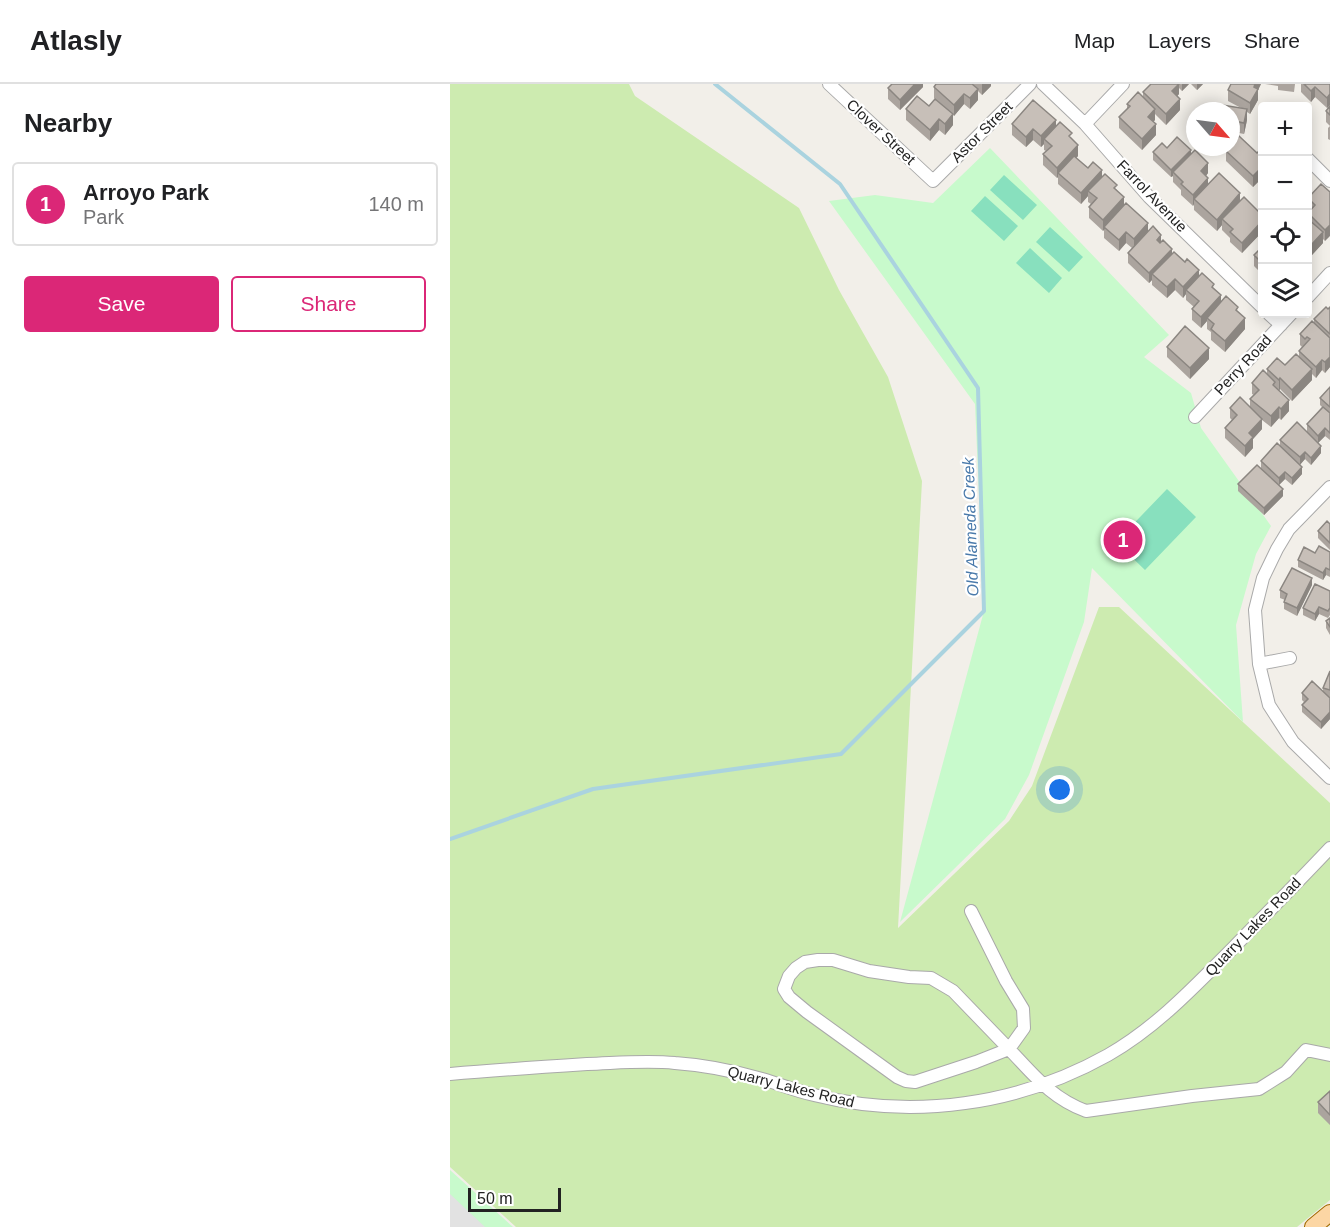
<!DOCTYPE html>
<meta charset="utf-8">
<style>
body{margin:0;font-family:Arial,sans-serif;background:#f2f2f2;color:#202124}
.controls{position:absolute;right:18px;top:18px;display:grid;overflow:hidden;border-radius:6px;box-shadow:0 3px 15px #0003}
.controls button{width:54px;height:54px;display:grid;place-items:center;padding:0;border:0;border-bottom:2px solid #e0e0e0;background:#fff;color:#202124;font:30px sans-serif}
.compass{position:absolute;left:736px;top:18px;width:54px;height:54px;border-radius:50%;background:#fff;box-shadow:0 3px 15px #0003;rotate:118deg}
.scale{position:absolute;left:18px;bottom:15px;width:93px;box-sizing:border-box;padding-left:6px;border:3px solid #222;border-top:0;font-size:16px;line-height:21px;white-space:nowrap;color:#222;-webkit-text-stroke:4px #fff;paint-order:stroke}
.you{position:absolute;left:610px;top:706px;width:21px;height:21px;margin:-15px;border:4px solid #fff;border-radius:50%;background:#1a73e8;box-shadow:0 0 0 9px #1a73e833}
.badge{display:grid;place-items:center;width:39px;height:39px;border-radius:50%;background:#db2777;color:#fff;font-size:20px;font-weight:700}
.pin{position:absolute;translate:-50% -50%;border:3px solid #fff;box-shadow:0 2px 6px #0006}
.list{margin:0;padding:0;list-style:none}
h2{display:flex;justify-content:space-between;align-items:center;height:78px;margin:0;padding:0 24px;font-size:26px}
h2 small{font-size:20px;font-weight:400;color:#757577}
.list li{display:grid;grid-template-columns:39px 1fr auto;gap:18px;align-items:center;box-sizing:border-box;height:84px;margin:0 12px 12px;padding:0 12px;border:2px solid #e0e0e0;border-radius:6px}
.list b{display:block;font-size:22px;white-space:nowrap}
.list p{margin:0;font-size:20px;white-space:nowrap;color:#757577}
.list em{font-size:20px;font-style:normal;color:#757577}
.actions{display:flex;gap:12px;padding:18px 24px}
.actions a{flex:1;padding:14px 0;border:2px solid #db2777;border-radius:6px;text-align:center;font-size:21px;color:#db2777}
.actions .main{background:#db2777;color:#fff}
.icon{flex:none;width:33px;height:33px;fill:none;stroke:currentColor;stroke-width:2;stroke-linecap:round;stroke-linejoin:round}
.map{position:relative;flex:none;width:880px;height:1143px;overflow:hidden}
header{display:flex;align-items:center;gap:36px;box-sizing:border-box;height:84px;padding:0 30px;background:#fff;border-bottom:2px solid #e0e0e0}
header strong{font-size:28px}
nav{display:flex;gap:33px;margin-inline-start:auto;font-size:21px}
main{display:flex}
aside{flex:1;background:#fff}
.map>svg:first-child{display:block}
</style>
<header>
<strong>Atlasly</strong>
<nav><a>Map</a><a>Layers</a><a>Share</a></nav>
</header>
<main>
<aside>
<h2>Nearby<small></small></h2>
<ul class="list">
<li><span class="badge">1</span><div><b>Arroyo Park</b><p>Park</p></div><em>140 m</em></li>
</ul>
<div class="actions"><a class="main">Save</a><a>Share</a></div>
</aside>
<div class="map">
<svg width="880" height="1143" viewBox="0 0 880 1143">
<rect width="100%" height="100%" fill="#f2efe9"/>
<path fill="#cdebb0" d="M0 0H179L185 12 349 124 389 206 438 293 472 397 448 844 559 737 582 702 649 523H669L880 719V1116L847 1143H66L0 1083Z"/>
<path fill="#c8facc" d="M540 64 719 251 694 273 741 309 751 344 821 442 806 470 786 541 793 638 642 484 634 538 579 691 555 735 450 838 534 527 525 320 379 117 425 111 483 119Z
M0 1086 63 1143H0Z"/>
<path fill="#88e0be" d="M554 91 587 121 573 136 540 106Z
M535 112 568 142 554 157 521 127Z
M600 143 633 173 619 188 586 158Z
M580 164 612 194 599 209 566 179Z
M717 405 746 433 695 486 666 458Z"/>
<path fill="#e2e2e2" d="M0 1110 35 1143H0Z"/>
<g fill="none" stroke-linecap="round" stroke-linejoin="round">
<path stroke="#aad3df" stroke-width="4" d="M0 755 143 705 391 670 534 527 528 304 390 100 265 0"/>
<g stroke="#a9a9a9" stroke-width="14">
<path id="minor" d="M379 0 483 97 580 0
M593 0 635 40 699 113 812 223
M635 40 673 0
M858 75 880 97
M858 213 880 189
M819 230 831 241
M745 333 841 230
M880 403 839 445 827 465 813 494 805 526 809 580 819 621 843 658 880 694
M809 580 840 574
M521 827 556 897 573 925 574 944 559 965 526 978 465 998 456 997 447 993 357 928 339 913 334 905 339 892 346 884 355 878 368 876H383L419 887 459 893 481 894 503 907 559 965C584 991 601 1014 636 1027L742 1012 809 1005 836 988 856 966 880 971
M0 990C46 986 91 983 137 980 167 979 196 976 225 979 255 981 284 987 312 995 329 1000 346 1007 364 1011 463 1036 569 1021 658 971 707 943 745 902 784 863 816 830 849 797 880 764"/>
</g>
<g stroke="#a06b00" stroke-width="18">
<path id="major" d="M863 1143 880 1129"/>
</g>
<use href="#minor" stroke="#fff" stroke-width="12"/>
<use href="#major" stroke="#fcd6a4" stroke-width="16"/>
</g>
<path fill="#aba49e" d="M473 0V3L450 26 438 15V4Z
M486 0H541V2L532 11 528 7V16L520 25 514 20 504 32 503 31V41L495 51 489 46 480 57 456 36V25L479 22 494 23 484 14V3Z
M701 0H739L732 7 729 4V10L727 12 730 26 716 41 705 30V36L703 38 706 51 692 66 669 44V33L677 25V20L693 14V8Z
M741 0H753L747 6Z
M811 0 808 6V16L800 30 797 28V36L794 50 784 48 782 60 807 69 813 68V104L811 103V95L803 103 776 77V67L781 63V27H765L791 24 778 17V6Z
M815 0H845L844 8 828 6V2Z
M851 0H880V21L877 24 865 13 861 18 851 8Z
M880 22V42L876 38V27Z
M562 40 606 43 622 55 628 72 626 74 638 84 652 93 667 106 674 121 698 147 711 157 722 170 749 192 764 205 771 218 788 228 795 245 775 268 761 256V248L757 245V237L751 244 742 236V225L744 223 736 216V210L733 214 725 206 717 214 702 201V196L699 199 678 179V169L682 164 676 159 669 167 654 154V145L653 147 639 134V123L641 120 638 118V112L631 120 608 100V93L607 94 593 81V70L596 67 594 66V60L591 63 583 56 576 63 562 51Z
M880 42V56L878 55V44Z
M717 64 741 70 758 89 756 92 758 100 790 117 813 132V147L792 169 780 158V154L772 146V141L767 147 744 126V120L743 122 731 111V106L723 98V92L721 93 703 76V68Z
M880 108 875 157 873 155V159L862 171 859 168 858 169V129L860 127 858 125V114Z
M813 162V191L804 182V171Z
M880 223V283L875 289 872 286 866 294 862 290V296L842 317 830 305 829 306 839 327 831 336 829 334 821 343 812 336V345L803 355V364L795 373 775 354V344L782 336 780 334V324L800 323V315L804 311 802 310V299L817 290V285L835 281 849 273V267L852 263 850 261V250L864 239V235Z
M717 263 759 275 740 295 717 273Z
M880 303V356L875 352 868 359 871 369 861 381 855 375 850 380 852 390 842 401 835 395 829 401 833 412 814 431 788 407V400L811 384V377L830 362V356L857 347V340L872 323 870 321V314Z
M880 440V466L868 454V447Z
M880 468V493L876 491 873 496 848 483V476L865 469Z
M862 501 847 532 834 525V518L835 516 830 514V506Z
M880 507V531L878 534 869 530 865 537 853 531V524Z
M880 534V551L876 544V537Z
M880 587V614L879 613 880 614V635L871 645 852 628V621L854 618 852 616V609L873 608V604Z
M880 1007V1041L868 1029V1018Z"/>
<path fill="#8b8681" d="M465 0H473V3L450 26V16Z
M532 0H541V2L532 11Z
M729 0V10L722 18V7Z
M732 0H739L732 7Z
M747 0H753L747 6Z
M805 0H811L808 6V16L800 30V19L804 3Z
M865 3V13L861 18V7Z
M528 5V16L520 25V14Z
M514 10V20L504 32V21Z
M880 10V21L877 24V14Z
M730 15V26L716 41V30Z
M705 25V36L698 43V33Z
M797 25V36L794 50V39Z
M503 30V41L495 51V40Z
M489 35V46L480 57V46Z
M606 36V47L594 55V60L591 63V52Z
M784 37V48L781 63V53Z
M706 40V51L692 66V55Z
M583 45V56L576 63V53Z
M628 61V72L611 91 608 89V93L607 94V84Z
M741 66V73L723 88V92L721 93V86Z
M758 79V89L751 98V87Z
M813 82V93L811 92V95L803 103V92Z
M652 86V97L638 107V112L631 120V109Z
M758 94V105L744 115V120L743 122V111Z
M790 109V120L772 135V141L767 147V136Z
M674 113V124L653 147V136Z
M813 136V147L792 169V159Z
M698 139V150L684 166V155Z
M880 141V152L875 157V146Z
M676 148V159L669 167V156Z
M873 148V159L862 171V160Z
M711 151V162L707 156Z
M722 165V175L702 190V196L699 199V189Z
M749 186V197L736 206V210L733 214V203Z
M725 195V206L717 214V203Z
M771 211V222L757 234V237L751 244V233Z
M795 234V245L775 268V257Z
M759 264V275L740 295V284Z
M880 264V283L875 289V278Z
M872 276V286L866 294V283Z
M862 285V296L842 317V306Z
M830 294V305L829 307V296Z
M839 316V327L831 336V325Z
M829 323V334L821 343V332Z
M812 335V345L803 355V364L795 373V362L799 349Z
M875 344V352L868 359V352Z
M871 362V369L861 381V374Z
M855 368V375L850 381V373Z
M852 383V390L842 401V394Z
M835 388V395L829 401V394Z
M833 405V412L814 431V424Z
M876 484V491L873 496V489Z
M862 494V501L847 532V524Z
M869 523V530L865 537V530Z
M880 628V635L871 645V638Z"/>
<path fill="#c7bfb8" stroke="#8b8681" stroke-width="1.5" d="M442 0H465L450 16 438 4Z
M486 0H522L528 5 520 14 514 10 504 21 484 3Z
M701 0H729L722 7 730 15 716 30 693 8Z
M781 0H805L804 3 808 5 800 19 778 6Z
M854 0H880V10L877 14 865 3 861 7Z
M688 8 705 25 698 33 706 40 692 55 669 33 680 22 677 20Z
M467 12 479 22 485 15 503 30 495 40 489 35 480 46 456 25Z
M583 16 606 36 591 52 583 45 576 53 562 40Z
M766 20 797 25 794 39 784 37 781 53V27H759V26L765 27Z
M880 22V31L876 27Z
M610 38 622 49 619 52 628 61 607 84 593 70 602 62 594 55Z
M789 52 807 69 810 66 813 68V82L803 92 776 67 779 63H781V61Z
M727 53 741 66 721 86 703 68 712 59 717 64Z
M745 66 758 79 751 87 758 94 743 111 731 100 733 98 723 88Z
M624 72 638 84 643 78 652 86 631 109 608 89Z
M769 89 790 109 767 136 744 115Z
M655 90 667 101 664 104 674 113 653 136 639 123 647 114 638 107Z
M871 100 880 108V141L875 146 858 129 865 121 858 114Z
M794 113 813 132V136L792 159 780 148 783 145 772 135Z
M676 119 698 139 684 155 676 148 669 156 654 143Z
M858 135 873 148 862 160 859 157 858 158Z
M703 142 711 151 707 156 710 159 713 156 722 165 699 189 678 169Z
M813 162V180L804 171Z
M724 168 735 178 737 175 749 186 733 203 725 195 717 203 702 190Z
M752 189 764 200 762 203 771 211 751 233 742 225 749 217 736 206Z
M776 212 788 223 786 226 795 234 775 257 761 245 764 240 757 234Z
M876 223 878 225 880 223V250L864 235Z
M862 237 880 254V273L875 278 872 276 866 283 849 267 860 255 857 253 855 255 850 250Z
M735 242 759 264 740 284 717 263Z
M846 270 862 285 842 306 830 294 829 296 817 285 827 274 835 281Z
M813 286 825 298 823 301 839 316 831 325 829 323 821 332 800 315 809 306 802 299Z
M880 303V323L870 314Z
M790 313 812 335 799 349 803 353 795 362 775 344 787 331 780 324Z
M873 323 880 329V349L875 344 868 352 857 340Z
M847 338 871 362 861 374 855 368 850 373 830 356Z
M827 359 852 383 842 394 835 388 829 394 811 377Z
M807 381 833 405 814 424 788 400Z
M877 437 880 440V459L868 447Z
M869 462 880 468V486L876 484 873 489 848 476 854 463 865 469Z
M842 484 862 494 847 524 834 518 837 510 830 506Z
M865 500 880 507V524L878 527 869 523 865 530 853 524Z
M880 534V543L876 537Z
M880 587V606L873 604Z
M862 597 880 614V628L871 638 852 621 858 615 852 609Z
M880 1007V1031L868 1018Z"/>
<g text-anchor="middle" stroke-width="4.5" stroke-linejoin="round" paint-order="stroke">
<g font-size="15" fill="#222" stroke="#fff">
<text transform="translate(431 48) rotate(43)" y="5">Clover Street</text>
<text transform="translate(532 48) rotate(-45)" y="5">Astor Street</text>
<text transform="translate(702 112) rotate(46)" y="5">Farrol Avenue</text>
<text transform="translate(793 281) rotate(-47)" y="5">Perry Road</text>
<text transform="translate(803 843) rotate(-46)" y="5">Quarry Lakes Road</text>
<text transform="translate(341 1003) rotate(14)" y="5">Quarry Lakes Road</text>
</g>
<g font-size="16" font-style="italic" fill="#4a7aab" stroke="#fff">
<text transform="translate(520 443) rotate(-92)" y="6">Old Alameda Creek</text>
</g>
</g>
</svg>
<div class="controls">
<button>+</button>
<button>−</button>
<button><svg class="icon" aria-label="locate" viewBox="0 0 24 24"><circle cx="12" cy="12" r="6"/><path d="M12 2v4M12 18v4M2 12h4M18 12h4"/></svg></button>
<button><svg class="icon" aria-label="layers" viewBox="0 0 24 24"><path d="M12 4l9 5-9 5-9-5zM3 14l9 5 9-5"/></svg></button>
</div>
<svg class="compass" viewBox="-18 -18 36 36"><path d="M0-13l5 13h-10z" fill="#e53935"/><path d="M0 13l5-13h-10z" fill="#757577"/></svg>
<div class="scale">50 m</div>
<div class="you"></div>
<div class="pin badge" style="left:673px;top:456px">1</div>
</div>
</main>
